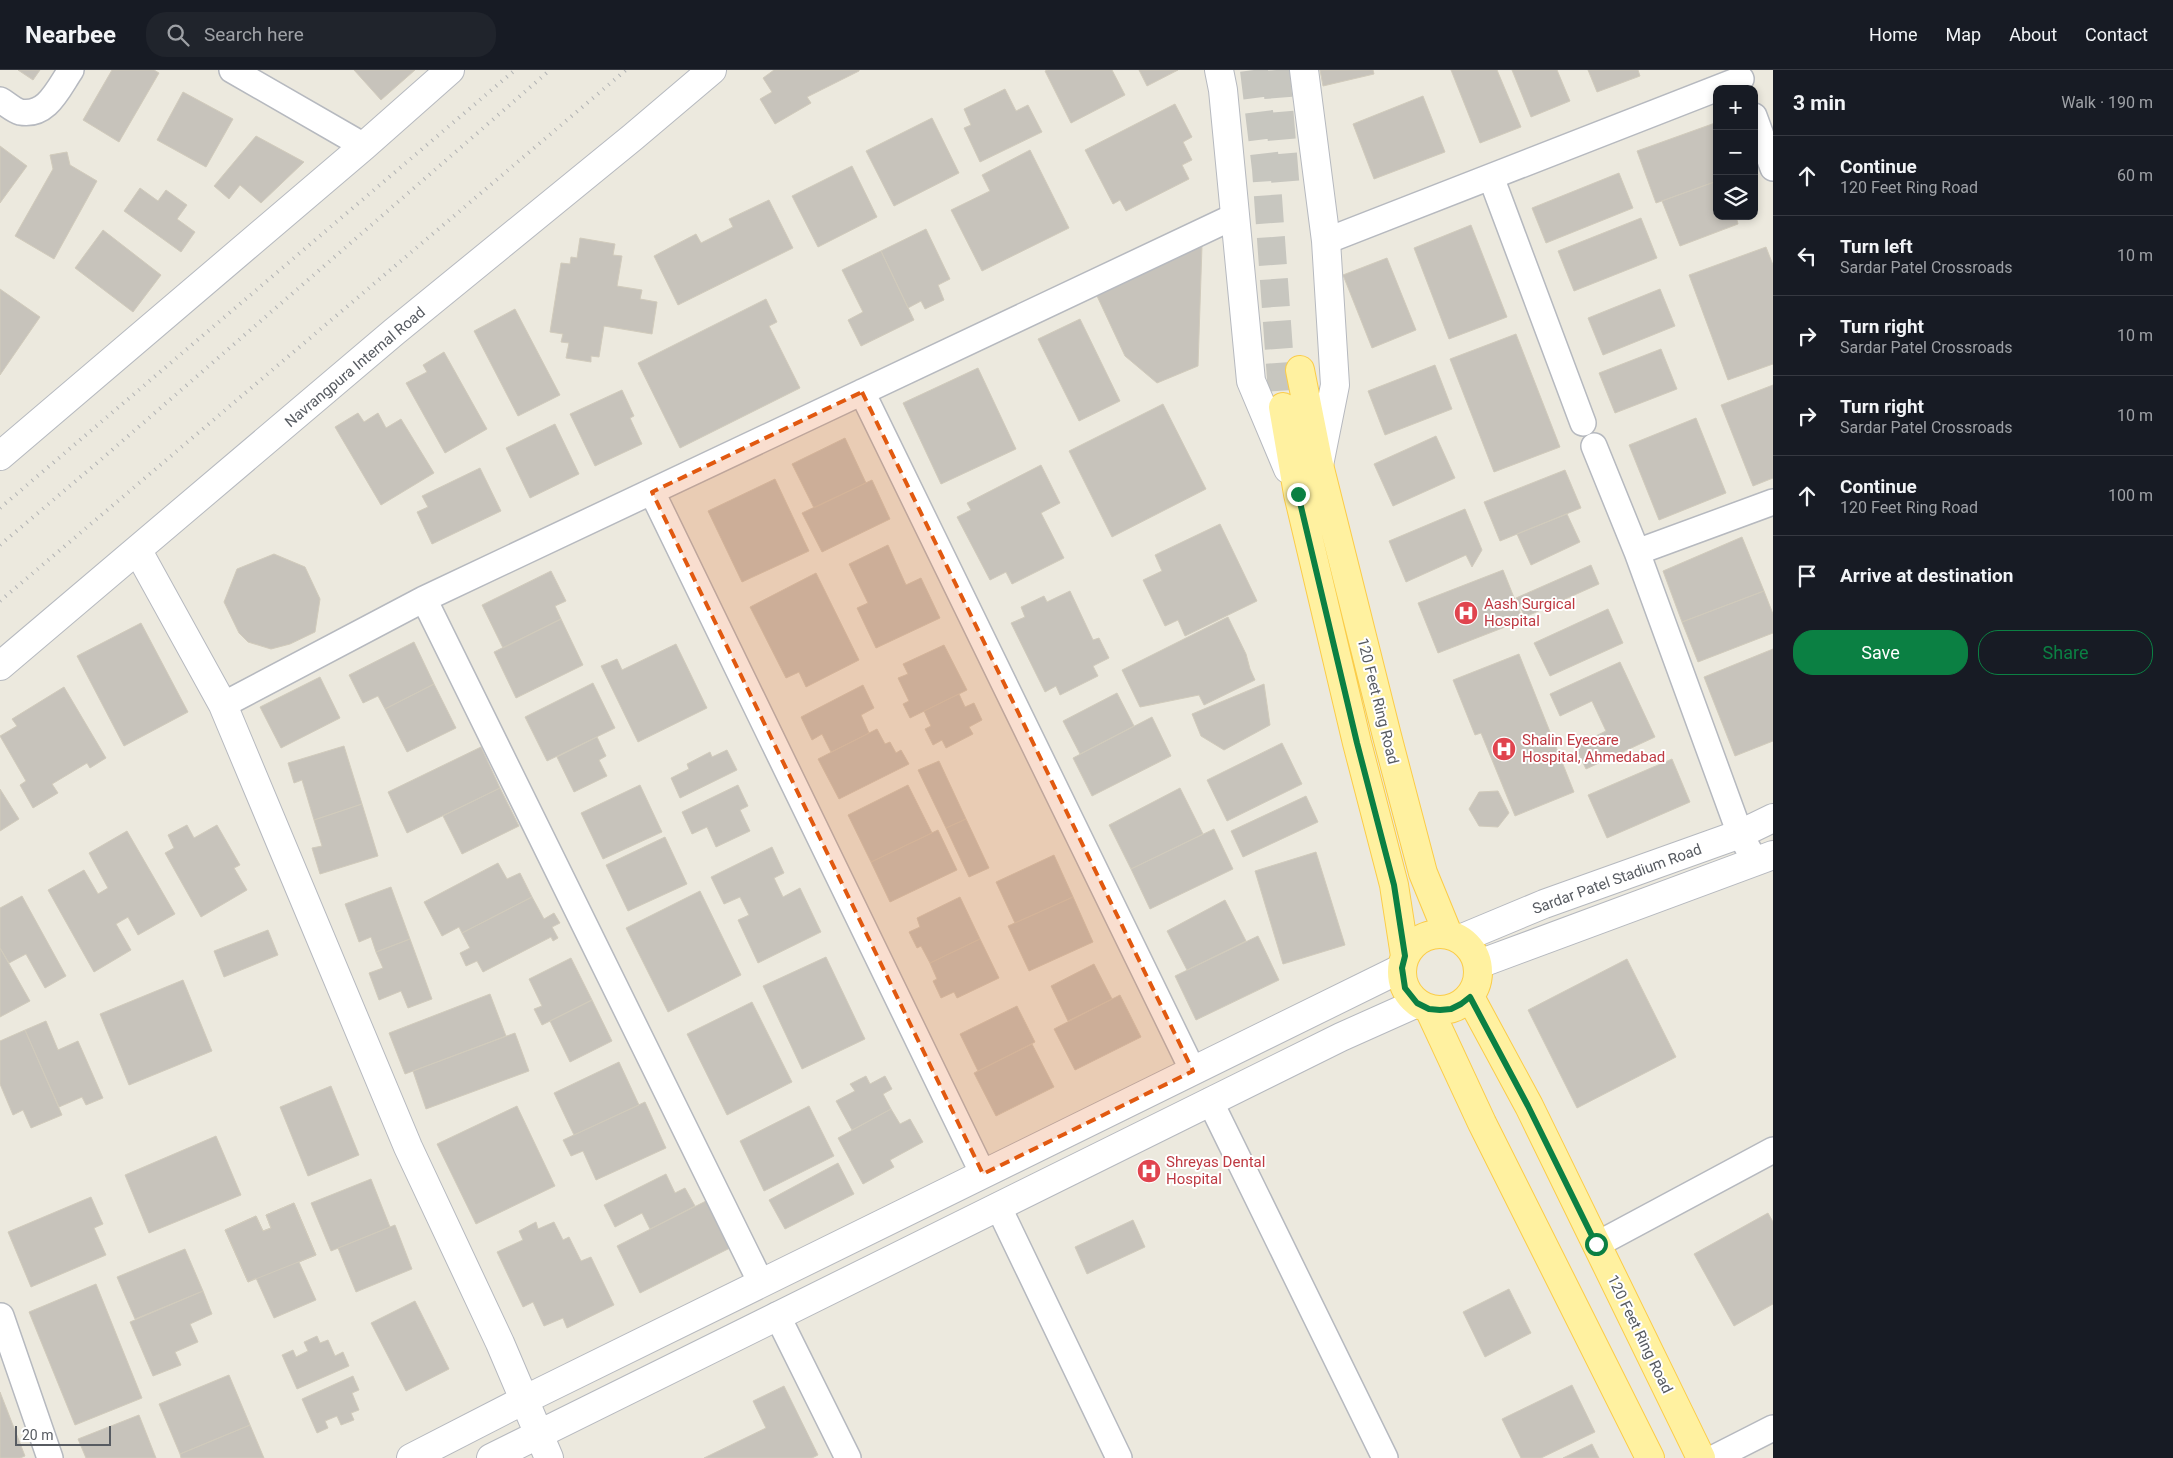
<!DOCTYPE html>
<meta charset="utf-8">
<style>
body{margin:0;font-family:Roboto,sans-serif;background:#20242c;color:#f1f3f6}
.controls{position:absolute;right:15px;top:15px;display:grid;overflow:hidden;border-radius:10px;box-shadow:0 2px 8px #0003}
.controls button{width:45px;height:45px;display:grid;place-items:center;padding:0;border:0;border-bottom:1px solid #363941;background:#171b24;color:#f1f3f6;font:25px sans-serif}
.scale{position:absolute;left:15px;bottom:12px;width:96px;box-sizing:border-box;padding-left:5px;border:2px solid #575b61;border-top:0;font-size:14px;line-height:18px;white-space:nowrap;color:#575b61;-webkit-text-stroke:4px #fff;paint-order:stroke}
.stop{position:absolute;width:15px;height:15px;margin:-11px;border:4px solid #0b8043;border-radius:50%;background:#fff}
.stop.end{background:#0b8043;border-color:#fff;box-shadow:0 1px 5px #0008}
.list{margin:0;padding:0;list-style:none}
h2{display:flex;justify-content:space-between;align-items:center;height:65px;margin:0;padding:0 20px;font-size:21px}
h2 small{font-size:16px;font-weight:400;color:#9ea1a6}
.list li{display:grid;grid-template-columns:32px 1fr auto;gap:15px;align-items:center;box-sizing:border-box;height:80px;padding:0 20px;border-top:1px solid #363941}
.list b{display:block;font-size:19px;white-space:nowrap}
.list p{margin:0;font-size:16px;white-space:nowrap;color:#9ea1a6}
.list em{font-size:16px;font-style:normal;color:#9ea1a6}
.actions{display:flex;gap:10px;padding:15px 20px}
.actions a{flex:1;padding:11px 0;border:1px solid #0b8043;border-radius:20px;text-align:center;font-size:18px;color:#0b8043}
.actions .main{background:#0b8043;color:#fff}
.icon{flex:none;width:28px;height:28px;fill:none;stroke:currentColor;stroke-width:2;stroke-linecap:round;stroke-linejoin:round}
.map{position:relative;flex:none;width:1773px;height:1388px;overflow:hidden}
header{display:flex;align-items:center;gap:30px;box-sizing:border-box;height:70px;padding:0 25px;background:#171b24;border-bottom:1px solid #363941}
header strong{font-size:24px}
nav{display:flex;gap:28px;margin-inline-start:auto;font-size:18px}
.search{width:350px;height:45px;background:#20242c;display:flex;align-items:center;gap:12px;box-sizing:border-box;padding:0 18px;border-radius:20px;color:#9ea1a6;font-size:19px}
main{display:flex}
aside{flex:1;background:#171b24}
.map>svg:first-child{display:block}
</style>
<header>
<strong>Nearbee</strong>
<div class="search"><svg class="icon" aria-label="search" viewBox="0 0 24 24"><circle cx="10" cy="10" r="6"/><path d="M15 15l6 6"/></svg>Search here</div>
<nav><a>Home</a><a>Map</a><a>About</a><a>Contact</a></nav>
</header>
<main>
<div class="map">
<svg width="1773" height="1388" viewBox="0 0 1773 1388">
<rect width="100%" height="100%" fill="#ece9de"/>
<path fill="#c7c3bb" stroke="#d1cbbc" d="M18 0H40L33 10Z
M112 0H154L159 3 119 72 83 50Z
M354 0H415L381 30Z
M774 0H859V1L807 27 811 33 775 54 760 29 772 22 763 8Z
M1048 0H1112L1125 25 1071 53 1045 1Z
M1139 0H1178L1147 16Z
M1320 0H1373L1374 4 1323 16Z
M1451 0H1497L1521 57 1480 73Z
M1512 0H1557L1570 31 1531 47Z
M1588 0H1638L1640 6 1597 22Z
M1005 19 1016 41 1028 35 1042 62 980 92 964 58 971 55 964 39Z
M183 22 233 49 206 97 157 70Z
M1423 26 1445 82 1374 109 1353 54Z
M1175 34 1192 67 1183 72 1192 90 1182 95 1189 109 1126 141 1120 130 1113 134 1085 80Z
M932 48 959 103 894 136 866 81Z
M1715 53 1717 111 1656 133 1637 81Z
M256 66 304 92 261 133 240 115 229 129 214 116Z
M0 76 27 96 0 133Z
M1030 80 1069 158 982 201 951 140 990 121 982 105Z
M67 82 70 95 97 111 54 189 15 166 53 99 50 85Z
M852 96 877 147 818 177 792 126Z
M1619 103 1633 138 1546 173 1532 138Z
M1717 111V146H1736L1738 154 1680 176 1662 131Z
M140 118 158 131 166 120 187 135 177 149 195 162 181 182 124 141Z
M769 130 793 178 678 235 654 186 696 164 701 173 733 157 729 149Z
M1641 148 1657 188 1574 221 1558 181Z
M1471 155 1507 247 1449 269 1414 178Z
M926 159 950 209 938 215 944 230 925 239 921 231 908 238 881 181Z
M103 160 161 205 133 242 75 198Z
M580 168 615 174 613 185 622 186 617 216 642 220 640 229 657 232 652 264 604 256 599 287 591 286V292L566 288 569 273 561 272 563 264 550 262 561 193 570 194 571 187 577 188Z
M1202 176 1198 296 1157 313 1125 286 1097 226Z
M1766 177 1773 195V294L1728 310 1689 205Z
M881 181 914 250 861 276 848 250 863 242 842 200Z
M1387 188 1416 260 1372 278 1343 205Z
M0 219 40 247 0 305Z
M1660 219 1675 256 1603 285 1588 248Z
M766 229 777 252 769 256 800 318 680 378 638 293Z
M515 239 560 325 518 346 474 261Z
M1080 249 1120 331 1079 351 1038 269Z
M1516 264 1560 377 1494 402 1450 289Z
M1661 279 1677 319 1615 343 1599 303Z
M444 282 487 359 445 383 406 313 427 302 423 295Z
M1435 295 1452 339 1385 365 1368 321Z
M978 298 1016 379 941 414 903 333Z
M1773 315V408L1753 416 1721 335Z
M622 320 634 346 630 348 642 374 595 396 570 344Z
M1163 334 1206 419 1112 467 1069 381Z
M358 343 364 352 378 343 386 358 401 349 434 403 381 435 335 357Z
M1696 348 1726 423 1659 450 1629 375Z
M555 354 579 404 530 428 506 378Z
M1436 366 1455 408 1393 436 1374 394Z
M845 368 866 413 814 438 792 394Z
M1041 395 1060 433 1041 443 1064 488 1012 514 1006 502 990 510 957 447 971 440 967 433Z
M480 398 501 441 432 474 417 442 428 437 422 426Z
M1565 400 1581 438 1500 471 1484 432Z
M775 409 809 481 742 512 708 441Z
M872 410 890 449 822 482 802 443Z
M1465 439 1482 480 1472 497 1466 485 1406 512 1389 471Z
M1567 444 1580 472 1531 495 1517 464Z
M1220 454 1257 531 1185 566 1178 550 1165 556 1143 510 1162 501 1155 485Z
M1742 467 1764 521 1682 552 1663 501Z
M888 475 906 515 921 508 940 548 876 578 857 538 868 533 849 494Z
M274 484 305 497 320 529 315 562 290 574 271 579 248 572 239 563 224 532 237 499Z
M1591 495 1599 514 1525 547 1516 528Z
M1503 500 1523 550 1438 583 1418 533Z
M551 501 566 531 555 536 561 549 503 578 482 535Z
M816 503 859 590 806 617 799 602 786 608 750 537Z
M1070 521 1093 570 1099 568 1109 588 1093 596 1098 606 1060 625 1056 616 1045 622 1011 553 1025 547 1021 537 1044 526 1047 532Z
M1764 521 1773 544V563L1698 592 1682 552Z
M1608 539 1623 573 1550 606 1534 573Z
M1228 547 1246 584 1250 599 1255 610 1204 635 1199 625 1140 637 1122 600Z
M561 549 583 595 516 628 494 582Z
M141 553 188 642 124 676 77 586Z
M414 572 434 614 385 639 378 626 363 633 349 605Z
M676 574 707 638 638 672 601 596 617 589 622 600Z
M944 575 967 620 910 648 903 634 909 631 898 608 908 604 903 594Z
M1773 579V671L1735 686 1704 607Z
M1519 584 1574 722 1515 746 1481 663 1475 665 1453 610Z
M1620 592 1655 667 1586 699 1575 676 1606 661 1592 631 1560 646 1550 624Z
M320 607 340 648 281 678 260 637Z
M593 613 615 658 547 691 525 647Z
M434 614 456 658 407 682 385 639Z
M1264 614 1270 655 1224 680 1201 666 1192 644Z
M863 615 874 638 861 645 869 663 831 682 822 664 812 670 801 647Z
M64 617 106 688 90 698 87 693 52 714 58 723 33 738 20 715 26 711 0 666 17 656 12 649Z
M1117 623 1134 656 1080 684 1063 651Z
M959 624 965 637 974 633 982 650 969 657 973 664 946 678 942 670 933 675 925 659 931 656 924 641Z
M1152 647 1171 686 1092 726 1073 688Z
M877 659 885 674 890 672 896 683 901 680 909 694 839 729 818 689Z
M597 667 606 686 599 690 607 706 574 722 557 687Z
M1282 673 1302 714 1227 751 1207 710Z
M344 676 362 734 314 750 302 710 294 713 288 693Z
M481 677 500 718 407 763 388 722Z
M727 680 737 700 680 728 671 708 689 699 687 694 710 682 712 687Z
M1672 689 1690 732 1607 768 1588 725Z
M939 691 966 749 946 758 918 700Z
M640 715 662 762 603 789 581 743Z
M738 715 748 736 740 740 750 761 716 777 707 757 692 764 682 742Z
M908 715 932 763 871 792 848 745Z
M500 718 519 756 462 784 443 746Z
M1180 718 1203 764 1131 799 1109 755Z
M0 719 19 749 0 761Z
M1498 721 1509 743 1498 757 1479 756 1469 739 1479 722Z
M1306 726 1318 752 1243 787 1231 761Z
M362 734 378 786 320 804 312 778 322 776 314 750Z
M966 749 989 798 969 807 946 758Z
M187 755 194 768 217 755 240 795 234 798 247 820 201 847 165 783 174 778 168 765Z
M1214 759 1233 799 1150 839 1131 799Z
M938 760 957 800 890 832 871 792Z
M127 761 175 844 138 865 128 847 116 854 131 880 94 902 48 820 84 800 98 824 108 818 89 783Z
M665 767 687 814 628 841 606 795Z
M772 777 784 803 774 808 783 827 800 818 821 862 758 893 738 850 749 845 740 827 724 834 711 807Z
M1316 782 1345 875 1283 894 1255 801Z
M1054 785 1073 827 1015 853 996 812Z
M498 793 507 809 520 803 532 827 462 863 459 857 442 866 424 832Z
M391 817 410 869 376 882 371 867 359 872 345 834Z
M700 821 741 905 668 942 626 858Z
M22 826 66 906 45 918 26 884 9 893 0 878V838Z
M532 827 544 849 554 843 560 853 552 857 558 868 553 871 551 867 483 902 477 891 466 896 460 883 470 878 462 863Z
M960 827 980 869 930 893 921 876 917 878 909 862 920 857 917 848Z
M1073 827 1093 872 1029 901 1008 856Z
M1225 830 1246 871 1187 900 1167 861Z
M268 860 278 885 224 907 214 881Z
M1258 866 1279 910 1196 950 1175 906Z
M410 869 432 929 408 938 401 921 379 930 369 903 383 898 376 882Z
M980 869 999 908 957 928 954 922 941 928 933 911 937 909 930 893Z
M0 878 30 931 0 947Z
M826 887 865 969 802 999 763 916Z
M571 888 592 930 542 955 534 939 542 936 529 909Z
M1627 889 1676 987 1577 1038 1528 940Z
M1094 894 1112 929 1068 951 1051 916Z
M183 910 212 981 129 1015 100 944Z
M490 924 506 966 405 1004 389 963Z
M1120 925 1141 967 1075 1000 1054 959Z
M592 930 612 971 570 992 550 951Z
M752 932 792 1012 727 1045 687 964Z
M1017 936 1035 972 978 1001 960 964Z
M46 951 58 980 78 971 103 1028 86 1035 82 1027 59 1037 25 960Z
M25 960 62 1045 31 1058 23 1040 13 1045 0 1014V971Z
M515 963 529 1001 426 1039 413 1001Z
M1032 974 1054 1017 996 1046 974 1003Z
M619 992 639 1035 574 1065 554 1023Z
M866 1006 870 1014 885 1006 892 1019 883 1024 891 1039 852 1060 836 1031 855 1021 850 1014Z
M331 1016 359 1085 308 1106 280 1037Z
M645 1032 666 1078 596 1110 583 1081 571 1086 563 1070Z
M517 1036 555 1116 476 1154 437 1074Z
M809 1036 834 1086 764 1121 740 1071Z
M891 1039 900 1054 910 1049 923 1072 890 1090 894 1097 863 1114 838 1068Z
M216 1066 241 1125 149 1163 125 1105Z
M838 1093 854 1124 785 1159 769 1130Z
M666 1104 675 1123 685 1118 695 1136 650 1159 642 1143 615 1157 604 1135Z
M371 1109 390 1157 331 1181 311 1133Z
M91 1127 103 1154 94 1158 106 1185 31 1217 8 1162Z
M712 1128 736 1175 640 1223 617 1176Z
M294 1133 316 1185 299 1192 316 1230 274 1248 256 1208 248 1212 225 1160 256 1146 263 1161 271 1158 266 1145Z
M294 1133 316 1185 248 1212 225 1160 256 1146 263 1161 271 1158 266 1145Z
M1768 1143 1773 1152V1234L1734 1256 1694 1184Z
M1133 1150 1145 1177 1087 1204 1075 1177Z
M536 1152 538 1159 554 1152 563 1170 569 1167 581 1191 591 1187 614 1235 567 1258 563 1248 544 1256 533 1232 523 1237 497 1182 523 1170 519 1161Z
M395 1155 412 1199 356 1222 338 1178Z
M185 1179 203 1221 135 1249 117 1207Z
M96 1214 142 1328 75 1355 29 1242Z
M1509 1219 1531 1263 1485 1287 1463 1242Z
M203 1221 212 1244 190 1254 198 1272 175 1282 181 1295 153 1306 130 1252Z
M415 1231 449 1299 406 1321 371 1253Z
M317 1266 320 1273 328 1270 335 1286 343 1282 349 1296 297 1319 282 1285 293 1280 296 1287 308 1281 304 1272Z
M229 1305 250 1355 180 1384 159 1334Z
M353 1306 359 1320 352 1323 359 1340 351 1343 354 1350 341 1355 337 1346 325 1351 328 1358 317 1363 302 1329Z
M1572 1315 1595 1362 1541 1388H1521L1502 1349Z
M784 1316 818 1385 812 1388H704L766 1358 753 1331Z
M0 1322 25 1386 20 1388H0Z
M139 1345 156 1388H86L78 1369Z
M250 1355 264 1388H181L180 1384Z
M1592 1374 1599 1388H1563Z"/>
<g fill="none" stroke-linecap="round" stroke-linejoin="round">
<path stroke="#c7c6bf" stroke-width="28" stroke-dasharray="28 14" stroke-linecap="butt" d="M1254 0 1266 99 1283 337
M1276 0 1286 121"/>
<g stroke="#b6b9bf" stroke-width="28">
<path id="minor" d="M232 0 364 76
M0 30C6 33 13 40 20 42 47 47 58 19 71 0
M1754 46 1773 98
M1491 107 1583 353
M1326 171 1741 9
M862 322 1193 1001
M1594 376 1637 482 1740 764 1755 791
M652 422 983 1104
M1637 482 1773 432
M424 529 761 1213
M223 635 424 529 1235 146
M1210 1031 1385 1388
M998 1136 1119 1388
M1596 1175 1773 1080
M777 1245 848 1388
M1 1246 50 1388
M1714 1388 1773 1358"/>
</g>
<g stroke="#b6b9bf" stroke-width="30">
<path id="tertiary" d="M1219 0 1223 20 1251 311 1288 399
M1304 0 1326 171 1335 315 1319 395
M0 386 364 76 450 0
M138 481 223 635 408 1077 500 1273 549 1388
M0 596 394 262 633 67 712 0
M1460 869 1544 834 1740 764 1773 748
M1479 894 1773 785
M411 1388 524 1330 1402 898
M491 1388 1341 967 1417 933"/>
</g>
<g stroke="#fbcc48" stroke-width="30">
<path id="primary" d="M1300 300 1319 395 1387 666 1423 803 1448 864
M1283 337 1298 424 1357 673 1394 815 1405 886
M1402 902a38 38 0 1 1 76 0a38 38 0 1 1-76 0Z
M1470 927 1529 1036 1701 1388
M1429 939 1482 1053 1650 1388"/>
</g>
<use href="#minor" stroke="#fff" stroke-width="25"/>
<use href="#tertiary" stroke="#fff" stroke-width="28"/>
<use href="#primary" stroke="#fff1a0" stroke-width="28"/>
<path stroke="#b2b3b4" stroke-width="4" stroke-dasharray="1 6" stroke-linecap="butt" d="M0 438 515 0
M0 475 97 393 550 0
M0 531 626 0"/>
</g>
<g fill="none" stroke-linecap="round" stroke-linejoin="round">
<path stroke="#0b8043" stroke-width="6" d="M1298 424 1357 673 1394 815 1405 886 1402 898 1405 918 1417 933 1429 939 1440 940 1451 939 1461 934 1470 927 1528 1036 1596 1174"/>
</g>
<path fill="#e15910" fill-opacity="0.2" stroke="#e15910" stroke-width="4" stroke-dasharray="10 6" stroke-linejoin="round" d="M862 322 1193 1001 983 1104 652 422Z"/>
<defs>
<g id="hospital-disc" transform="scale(1.25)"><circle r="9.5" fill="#e0444e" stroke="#fff"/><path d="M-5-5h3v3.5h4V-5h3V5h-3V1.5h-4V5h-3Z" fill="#fff"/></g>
</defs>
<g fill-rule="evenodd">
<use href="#hospital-disc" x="1466" y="543"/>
<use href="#hospital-disc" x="1504" y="679"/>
<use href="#hospital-disc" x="1149" y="1101"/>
</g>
<g text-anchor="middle" stroke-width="4" stroke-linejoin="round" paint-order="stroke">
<g font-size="15" fill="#575b61" stroke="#fff">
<text transform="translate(355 297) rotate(-40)" y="5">Navrangpura Internal Road</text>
<text transform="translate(1378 631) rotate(76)" y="5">120 Feet Ring Road</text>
<text transform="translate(1617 809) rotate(-20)" y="5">Sardar Patel Stadium Road</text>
<text transform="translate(1640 1264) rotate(64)" y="5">120 Feet Ring Road</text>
</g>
<g font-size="15" fill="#be3a42" stroke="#fff" text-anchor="start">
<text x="1484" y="539">Aash Surgical<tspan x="1484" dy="17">Hospital</tspan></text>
<text x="1522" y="675">Shalin Eyecare<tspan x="1522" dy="17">Hospital, Ahmedabad</tspan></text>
<text x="1166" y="1097">Shreyas Dental<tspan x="1166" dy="17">Hospital</tspan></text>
</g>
</g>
</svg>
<div class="controls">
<button>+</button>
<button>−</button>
<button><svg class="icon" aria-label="layers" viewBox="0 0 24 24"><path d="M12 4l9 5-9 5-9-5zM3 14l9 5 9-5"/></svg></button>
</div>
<div class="scale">20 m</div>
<div class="stop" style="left:1596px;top:1174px"></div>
<div class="stop end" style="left:1298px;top:424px"></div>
</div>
<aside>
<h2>3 min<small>Walk · 190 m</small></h2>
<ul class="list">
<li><svg class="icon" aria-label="ahead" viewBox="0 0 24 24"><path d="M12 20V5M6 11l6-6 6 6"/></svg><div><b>Continue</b><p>120 Feet Ring Road</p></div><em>60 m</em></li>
<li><svg class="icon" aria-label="left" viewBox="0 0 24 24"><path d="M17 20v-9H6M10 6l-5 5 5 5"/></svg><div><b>Turn left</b><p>Sardar Patel Crossroads</p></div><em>10 m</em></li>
<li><svg class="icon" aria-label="right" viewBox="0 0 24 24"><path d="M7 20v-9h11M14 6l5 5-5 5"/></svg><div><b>Turn right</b><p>Sardar Patel Crossroads</p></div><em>10 m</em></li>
<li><svg class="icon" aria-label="right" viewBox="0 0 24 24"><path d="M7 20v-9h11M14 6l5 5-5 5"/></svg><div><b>Turn right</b><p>Sardar Patel Crossroads</p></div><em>10 m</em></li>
<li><svg class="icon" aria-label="ahead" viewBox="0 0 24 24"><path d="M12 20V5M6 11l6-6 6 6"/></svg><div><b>Continue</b><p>120 Feet Ring Road</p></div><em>100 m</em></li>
<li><svg class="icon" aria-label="arrive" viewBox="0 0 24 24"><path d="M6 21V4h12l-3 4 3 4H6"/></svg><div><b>Arrive at destination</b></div></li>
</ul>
<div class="actions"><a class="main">Save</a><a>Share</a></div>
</aside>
</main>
